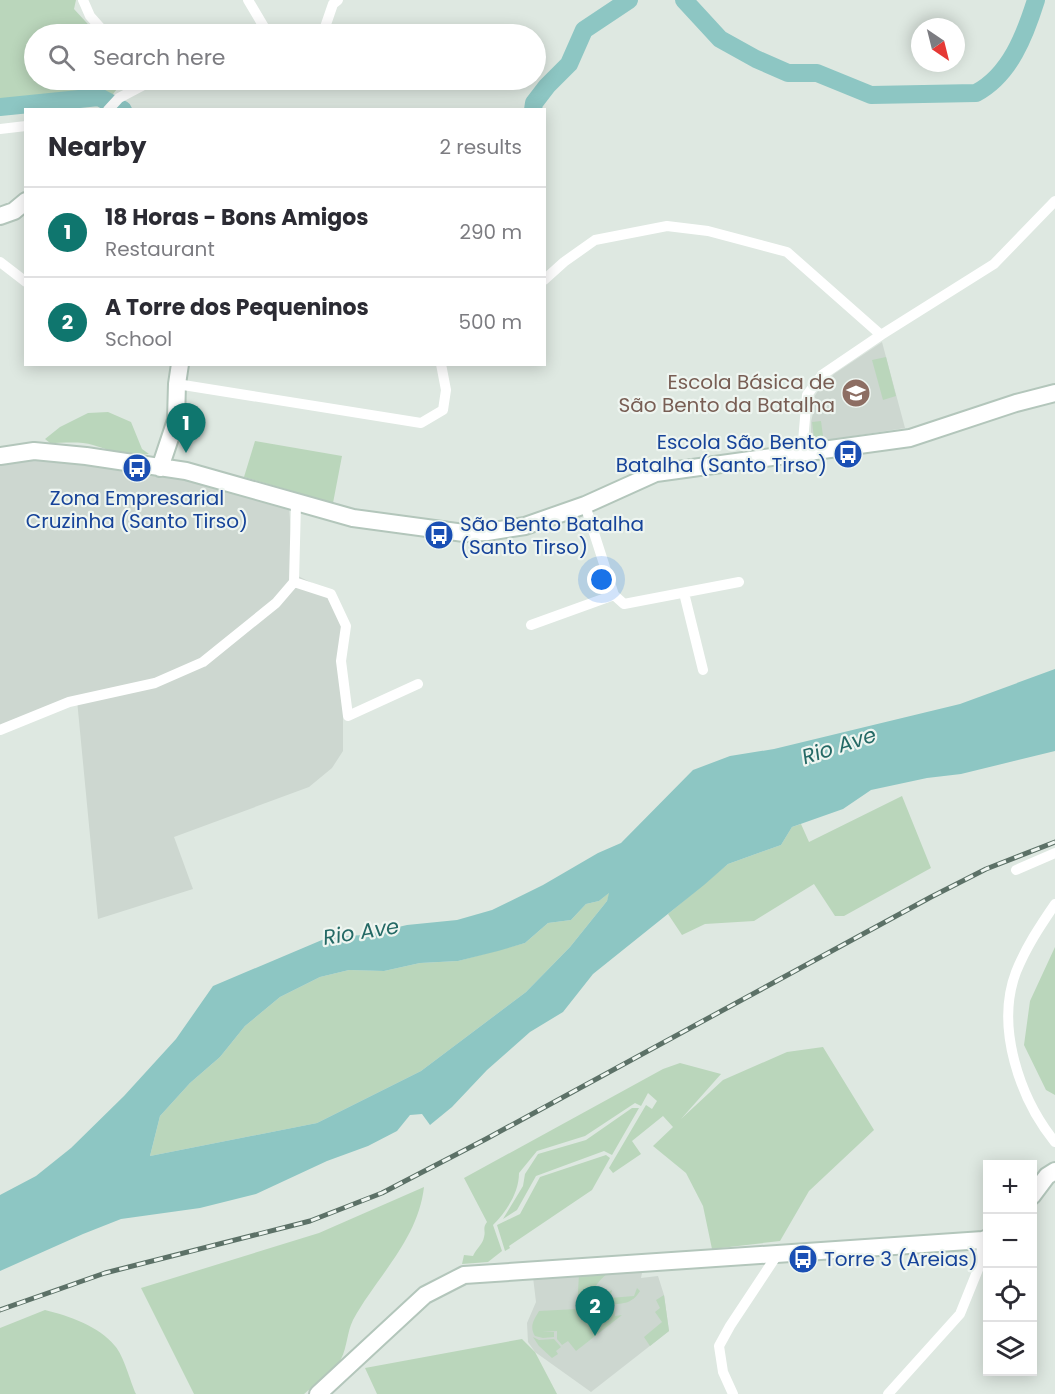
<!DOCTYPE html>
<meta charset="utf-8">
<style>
body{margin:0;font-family:Poppins,sans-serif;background:#f7f7f7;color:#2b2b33}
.controls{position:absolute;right:18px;bottom:18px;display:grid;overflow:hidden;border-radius:0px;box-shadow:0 3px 15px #0003}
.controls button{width:54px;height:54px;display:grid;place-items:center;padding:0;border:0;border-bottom:2px solid #e1e1e2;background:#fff;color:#2b2b33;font:30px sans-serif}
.compass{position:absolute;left:911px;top:18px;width:54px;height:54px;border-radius:50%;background:#fff;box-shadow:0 3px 15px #0003;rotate:145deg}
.you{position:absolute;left:602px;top:580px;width:21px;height:21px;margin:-15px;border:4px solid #fff;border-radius:50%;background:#1a73e8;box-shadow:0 0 0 9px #1a73e833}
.badge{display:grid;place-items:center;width:39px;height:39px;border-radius:50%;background:#0f766e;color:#fff;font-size:20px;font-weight:700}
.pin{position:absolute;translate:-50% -50px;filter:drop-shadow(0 2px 3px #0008)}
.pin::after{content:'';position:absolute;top:32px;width:21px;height:18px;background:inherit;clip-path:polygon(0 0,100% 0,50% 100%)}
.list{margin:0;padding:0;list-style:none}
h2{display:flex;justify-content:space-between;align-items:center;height:78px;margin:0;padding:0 24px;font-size:26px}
h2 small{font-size:20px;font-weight:400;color:#7c7c81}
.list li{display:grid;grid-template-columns:39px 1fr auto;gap:18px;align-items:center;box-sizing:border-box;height:90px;padding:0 24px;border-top:2px solid #e1e1e2}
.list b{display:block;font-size:22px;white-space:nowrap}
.list p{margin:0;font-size:20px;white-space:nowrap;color:#7c7c81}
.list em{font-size:20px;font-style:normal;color:#7c7c81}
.icon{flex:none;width:33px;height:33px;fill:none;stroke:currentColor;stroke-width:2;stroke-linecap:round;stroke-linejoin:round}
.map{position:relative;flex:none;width:1055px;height:1394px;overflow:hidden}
.search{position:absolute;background:#fff;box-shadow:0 3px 15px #0003;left:24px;top:24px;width:522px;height:66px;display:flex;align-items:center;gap:15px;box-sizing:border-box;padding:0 21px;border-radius:33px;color:#7c7c81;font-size:22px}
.panel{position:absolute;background:#fff;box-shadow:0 3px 15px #0003;left:24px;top:108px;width:522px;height:258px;border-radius:0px}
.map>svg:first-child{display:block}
</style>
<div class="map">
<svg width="1055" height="1394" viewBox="0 0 1055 1394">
<rect width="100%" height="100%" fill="#dee8e1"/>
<path fill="#cdd7d0" d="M882 342 905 428 815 442 811 439V422L816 399 814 397 820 388 834 374Z
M38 458 114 465 210 483 289 507 294 574 332 593 348 625 343 661V751L332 768 309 787 174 837 193 889 98 919 77 700 0 732V463Z
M639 1271 642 1273 641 1278 658 1276 664 1295 669 1331 591 1392 535 1352 528 1342 527 1323 536 1302 533 1277Z"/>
<path fill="#bad6bb" d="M0 0H76L74 9 97 34H34V80H121V84L109 99 97 95 0 105Z
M886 357 896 396 883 400 872 360Z
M108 412 131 422 142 449 149 454C130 456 110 451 93 445 81 441 63 443 50 443L45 439 60 427 88 413Z
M821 421 823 436 814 438 812 422Z
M255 441 342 456 333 503 244 477Z
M902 796 931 868 844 916H835L814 884 754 921 705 924 682 935 668 914 728 864 781 845 792 827 801 824 809 842Z
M610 892 607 901 570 947 526 992 421 1071 317 1123 150 1156 160 1116 190 1083 220 1057 245 1026 280 997 320 977 349 970 384 971 420 963 458 961 525 943 548 923 571 920 586 904 599 901Z
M1055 947V1095L1046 1090 1024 1045 1030 1001Z
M823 1047 874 1130 809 1191 780 1241 712 1249 703 1206 686 1173 653 1146 673 1127 663 1116 632 1141 641 1154 613 1173 609 1168 646 1105 652 1109 657 1101 648 1093 641 1106 635 1103 585 1136 537 1151 519 1173C519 1193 506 1212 493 1225L502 1251 488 1262 462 1264 464 1255 473 1256C476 1249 483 1244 484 1237 486 1230 482 1229 487 1222L464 1178 663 1069 680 1063 721 1074 681 1119 723 1080 787 1052Z
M632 1108H639L612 1155 604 1151 536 1176 517 1210 503 1219 523 1186 525 1174 538 1154 586 1140Z
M606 1155 610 1158 592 1190 509 1246 510 1248 505 1251 497 1225 520 1214 540 1177Z
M424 1187C418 1240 377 1276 353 1320 347 1332 347 1348 341 1359 336 1369 313 1386 304 1394H194L141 1288 319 1233Z
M608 1273C589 1288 586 1304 614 1310L615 1316 622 1315 576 1351 568 1341 562 1345 557 1339V1331L542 1332H554V1337L543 1338 535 1336C529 1326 534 1320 539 1311L577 1309 579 1274Z
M637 1288 640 1291C632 1304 624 1303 611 1305L605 1300V1294L612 1290 610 1298 634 1296Z
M664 1295 669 1331 650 1346 644 1337 662 1322 655 1312 660 1308 656 1300Z
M45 1310C69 1316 99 1326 115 1346 124 1356 130 1381 136 1394H0V1328Z
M533 1337 539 1340 554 1339 561 1347 556 1351 558 1354 552 1358 539 1346Z
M522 1339 535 1352 557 1394H377L365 1368Z"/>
<path fill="#8dc6c3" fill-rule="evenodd" d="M1055 669V751L961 774 927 778 871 790 843 809 792 827 781 845 728 864 704 885 593 974 563 1012 530 1032 487 1070 452 1107 430 1125 422 1114 410 1115 397 1131 368 1146 327 1161 256 1194 200 1208 121 1219 83 1234 0 1271V1195L36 1176 71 1148 124 1096 176 1039 213 986 329 937 364 935 407 925 457 920 492 910 543 885 598 853 621 843 693 770 730 756 774 749 960 704ZM609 893 607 901 570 947 526 992 421 1071 317 1123 150 1156 160 1116 190 1083 220 1057 245 1026 280 997 320 977 349 970 384 971 420 963 458 961 498 951 525 943 548 923 571 920 586 904 599 901Z"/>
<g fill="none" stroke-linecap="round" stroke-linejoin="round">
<path stroke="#8dc6c3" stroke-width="18" d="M684 0 720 39 756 59 788 73H817L871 95 976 93C1010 75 1025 35 1036 0
M0 107 99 97 123 110
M533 110 534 103 547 86 569 64 584 30 629 0"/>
<g stroke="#b3c6bb" stroke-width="20">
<path id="secondary" d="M0 216 14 211 26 201
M0 456 34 451 86 456 186 471 353 518 464 533 487 532 525 526 585 505 656 473 910 438 1016 403 1055 393
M160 468 176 420 177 384 180 364
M1032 1196 1047 1176 1055 1171
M318 1394 425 1295 464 1275 983 1240 988 1238"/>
</g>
<path stroke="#fff" stroke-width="10" d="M83 0 90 16 106 34
M248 0 267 32
M260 34 267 32 295 34
M321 34 323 33 333 4 338 0
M108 110 119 98 153 80
M0 129 26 126
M0 262 26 282
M544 280 564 262 595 240 667 226 708 231 787 252 881 335
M177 384 421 423 443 410 446 390 441 364
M802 453 807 395 822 375 881 335 994 264 1055 201
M585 505 614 595
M294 582 331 594 346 626 341 661 348 716 418 684
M684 593 703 670
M531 625 614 595 624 604 739 582
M0 730 69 702 155 683 203 662 276 603 294 582 296 503
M1016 870 1055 853
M1055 904C1040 926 1026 947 1016 972 995 1027 1020 1099 1055 1142
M733 1394 723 1372 719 1346 730 1326 777 1255
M888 1394 960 1314 979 1267 983 1240"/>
<use href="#secondary" stroke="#fff" stroke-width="16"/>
<g stroke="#5c7167" stroke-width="5">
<path id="rail" d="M0 1310 105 1273 310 1221 382 1193 486 1139 931 897 986 869 1055 842"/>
</g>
<use href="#rail" stroke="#eef5f0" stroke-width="3" stroke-dasharray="9" stroke-linecap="butt"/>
</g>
<defs>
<g id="school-disc" transform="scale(1.5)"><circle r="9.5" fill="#8d6e63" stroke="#eef5f0"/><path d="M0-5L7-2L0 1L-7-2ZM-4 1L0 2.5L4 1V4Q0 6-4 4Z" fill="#fff"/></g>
<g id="bus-disc" transform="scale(1.5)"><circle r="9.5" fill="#1a4fb4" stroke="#eef5f0"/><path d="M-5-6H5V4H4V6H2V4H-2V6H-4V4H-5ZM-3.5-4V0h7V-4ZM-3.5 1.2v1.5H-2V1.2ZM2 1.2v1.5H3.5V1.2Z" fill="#fff"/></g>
</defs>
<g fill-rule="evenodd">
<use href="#school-disc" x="856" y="393"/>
<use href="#bus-disc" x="848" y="454"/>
<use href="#bus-disc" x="137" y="468"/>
<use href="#bus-disc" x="439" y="535"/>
<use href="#bus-disc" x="803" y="1259"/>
</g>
<g text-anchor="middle" stroke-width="4.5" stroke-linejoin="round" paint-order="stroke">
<g font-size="20" fill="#785e54" stroke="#eef5f0" text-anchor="end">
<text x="835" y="389">Escola Básica de<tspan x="835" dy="23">São Bento da Batalha</tspan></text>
</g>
<g font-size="20" fill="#164399" stroke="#eef5f0" text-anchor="start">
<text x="827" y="449" text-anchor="end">Escola São Bento<tspan x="827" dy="23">Batalha (Santo Tirso)</tspan></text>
<text x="137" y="505" text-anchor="middle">Zona Empresarial<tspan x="137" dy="23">Cruzinha (Santo Tirso)</tspan></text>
<text x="460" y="531">São Bento Batalha<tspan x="460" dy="23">(Santo Tirso)</tspan></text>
<text x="824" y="1266">Torre 3 (Areias)</text>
</g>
<g font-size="21" font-style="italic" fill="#246965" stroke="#eef5f0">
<text transform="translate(839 746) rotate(-18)" y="7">Rio Ave</text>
<text transform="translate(361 932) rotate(-9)" y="7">Rio Ave</text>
</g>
</g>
</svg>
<div class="controls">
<button>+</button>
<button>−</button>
<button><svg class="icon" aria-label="locate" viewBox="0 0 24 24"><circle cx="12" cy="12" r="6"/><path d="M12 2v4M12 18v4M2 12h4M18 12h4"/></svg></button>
<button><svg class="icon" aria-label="layers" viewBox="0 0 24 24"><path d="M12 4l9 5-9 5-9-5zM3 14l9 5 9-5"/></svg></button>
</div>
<svg class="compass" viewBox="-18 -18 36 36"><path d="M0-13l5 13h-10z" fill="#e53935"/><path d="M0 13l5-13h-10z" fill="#7c7c81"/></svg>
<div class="you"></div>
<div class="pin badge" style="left:186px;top:453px">1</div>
<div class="pin badge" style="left:595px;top:1336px">2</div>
<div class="search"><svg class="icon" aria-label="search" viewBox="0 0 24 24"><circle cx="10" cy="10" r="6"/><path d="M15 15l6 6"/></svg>Search here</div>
<section class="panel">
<h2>Nearby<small>2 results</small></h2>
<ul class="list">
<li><span class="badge">1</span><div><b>18 Horas - Bons Amigos</b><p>Restaurant</p></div><em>290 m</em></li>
<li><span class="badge">2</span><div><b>A Torre dos Pequeninos</b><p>School</p></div><em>500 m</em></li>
</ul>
</section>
</div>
